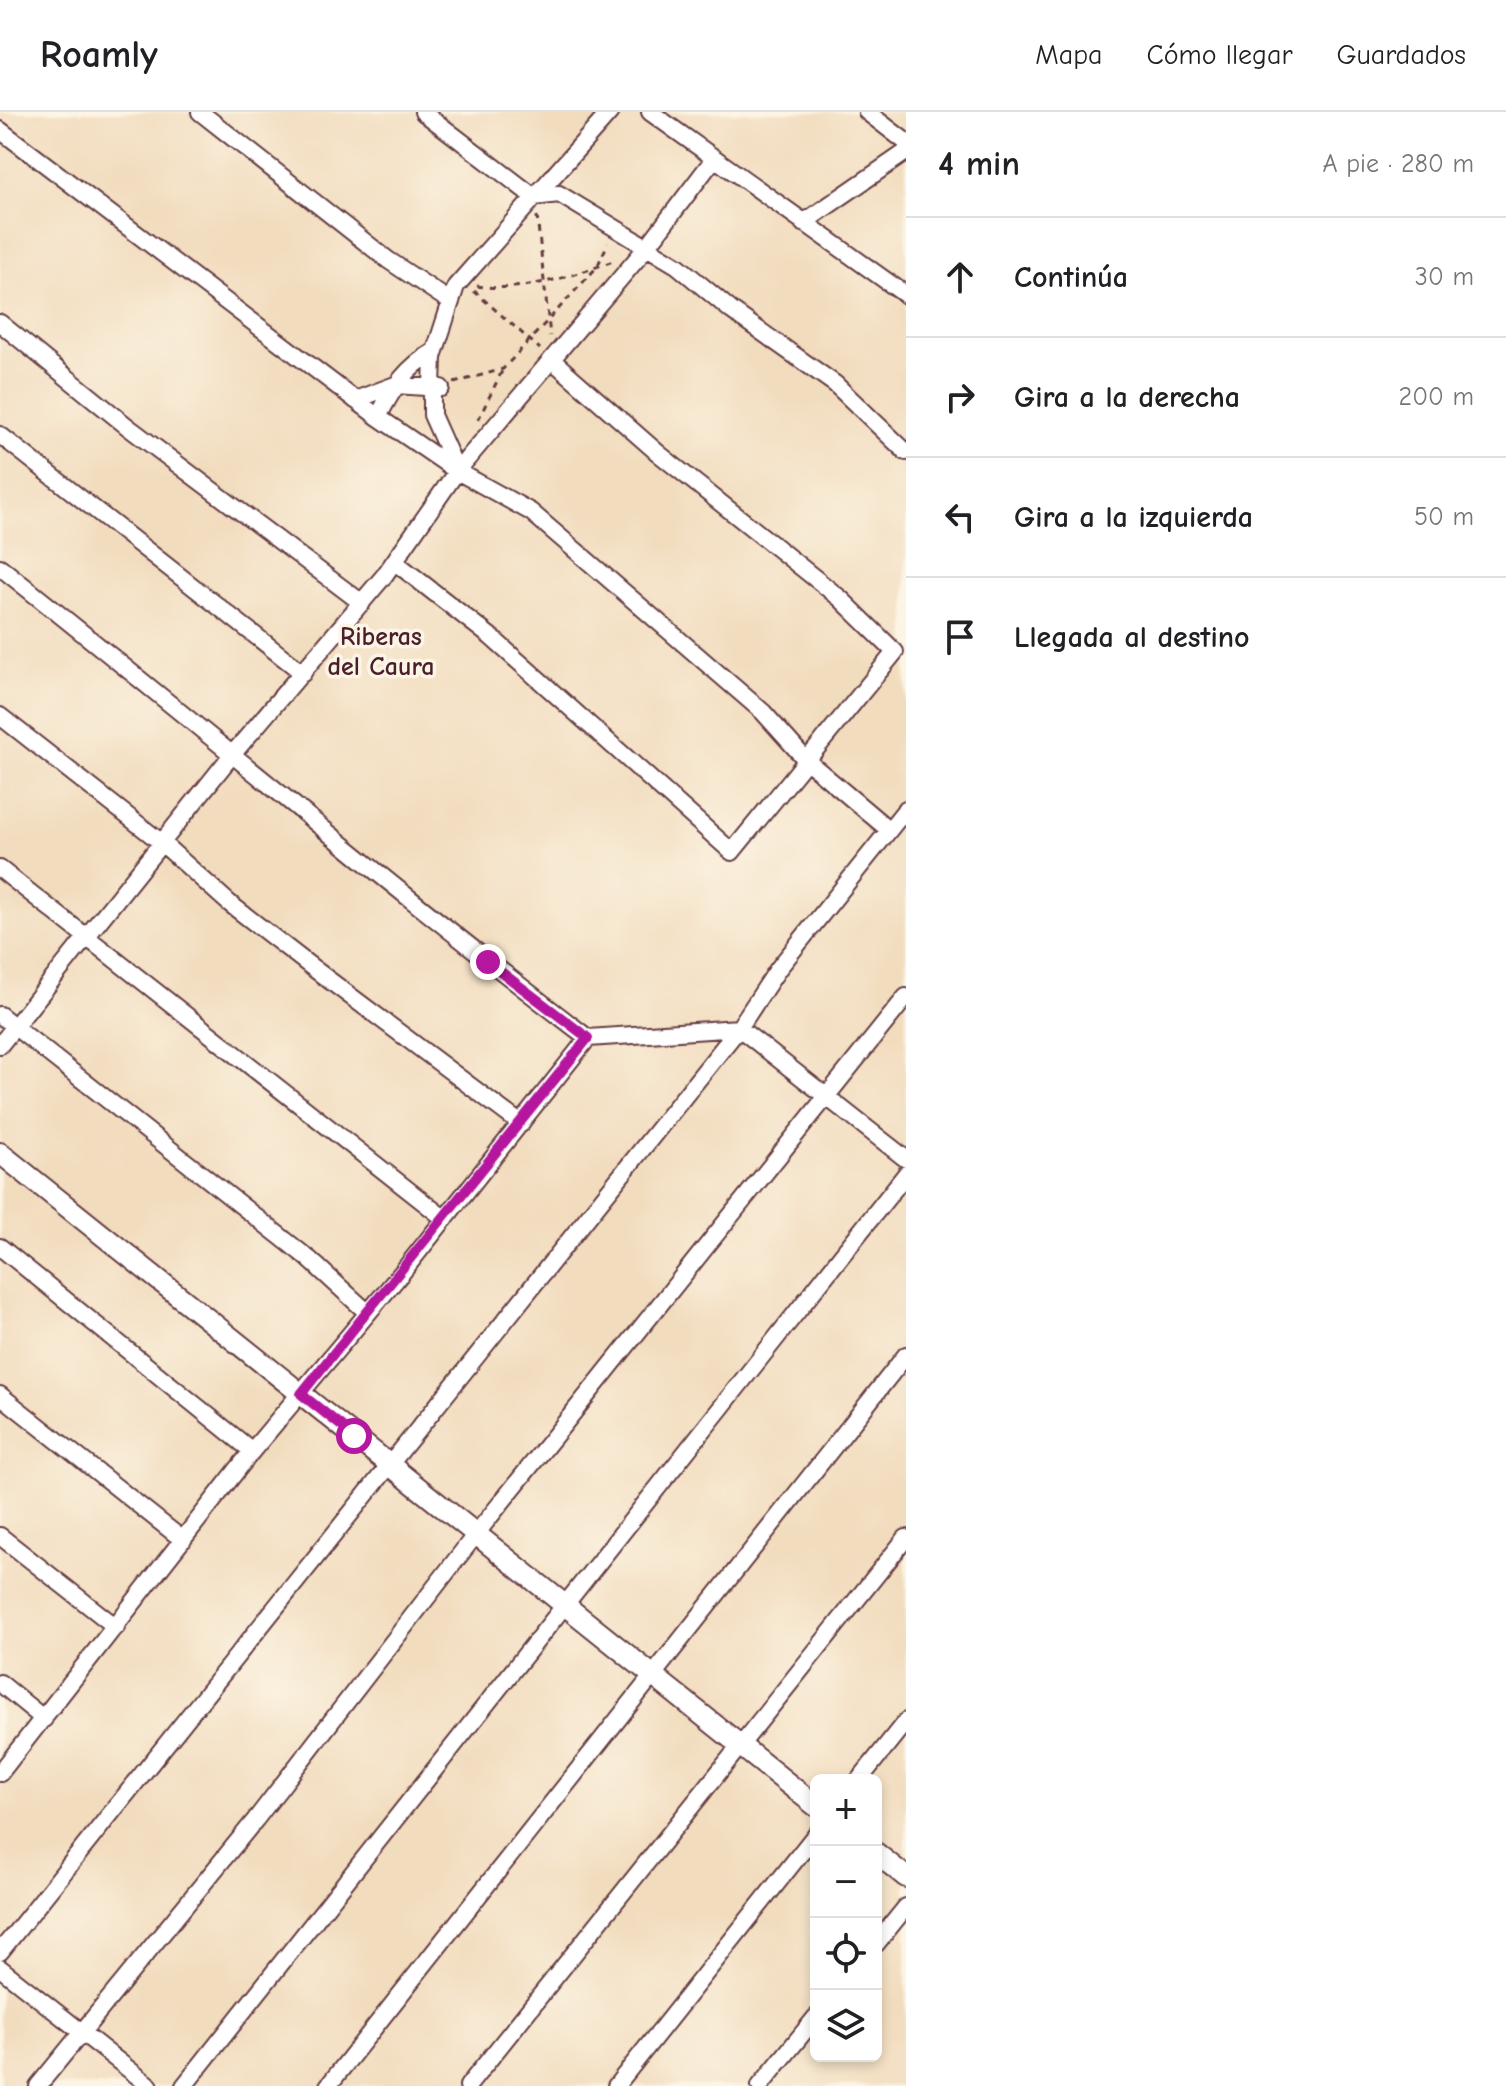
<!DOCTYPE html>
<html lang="es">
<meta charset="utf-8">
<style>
body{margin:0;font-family:"Comic Neue",sans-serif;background:#f2f2f2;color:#202124}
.controls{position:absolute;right:24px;bottom:24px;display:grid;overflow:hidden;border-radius:12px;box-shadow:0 4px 12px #0003}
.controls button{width:72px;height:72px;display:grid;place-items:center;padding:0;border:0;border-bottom:2px solid #e0e0e0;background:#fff;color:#202124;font:40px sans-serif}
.stop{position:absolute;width:24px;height:24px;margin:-18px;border:6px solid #b5179e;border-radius:50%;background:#fff}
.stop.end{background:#b5179e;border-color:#fff;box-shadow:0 2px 8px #0008}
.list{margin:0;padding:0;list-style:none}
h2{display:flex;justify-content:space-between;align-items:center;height:104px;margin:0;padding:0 32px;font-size:34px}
h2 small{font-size:26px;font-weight:400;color:#757577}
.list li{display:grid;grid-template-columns:52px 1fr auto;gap:24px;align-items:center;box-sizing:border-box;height:120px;padding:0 32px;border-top:2px solid #e0e0e0}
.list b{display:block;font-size:30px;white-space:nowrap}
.list em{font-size:26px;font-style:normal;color:#757577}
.icon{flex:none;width:44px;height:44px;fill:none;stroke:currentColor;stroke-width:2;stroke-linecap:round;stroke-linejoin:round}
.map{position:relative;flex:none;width:906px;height:1974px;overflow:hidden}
header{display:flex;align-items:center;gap:48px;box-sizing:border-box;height:112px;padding:0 40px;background:#fff;border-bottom:2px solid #e0e0e0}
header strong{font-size:38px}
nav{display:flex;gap:44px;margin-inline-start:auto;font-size:28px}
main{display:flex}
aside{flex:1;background:#fff}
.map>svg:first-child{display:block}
</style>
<header>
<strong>Roamly</strong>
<nav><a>Mapa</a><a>Cómo llegar</a><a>Guardados</a></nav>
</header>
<main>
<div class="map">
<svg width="906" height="1974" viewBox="0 0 906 1974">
<rect width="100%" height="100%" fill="#fcf5e5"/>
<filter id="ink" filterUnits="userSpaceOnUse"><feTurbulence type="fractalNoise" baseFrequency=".0125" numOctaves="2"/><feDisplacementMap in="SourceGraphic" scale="16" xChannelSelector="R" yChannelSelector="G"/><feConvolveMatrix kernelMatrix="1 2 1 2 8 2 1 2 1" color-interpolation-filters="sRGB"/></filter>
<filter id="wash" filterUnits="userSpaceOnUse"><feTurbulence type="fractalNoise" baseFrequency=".006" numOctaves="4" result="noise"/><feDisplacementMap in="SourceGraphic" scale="32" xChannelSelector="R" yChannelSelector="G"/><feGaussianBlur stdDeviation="1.8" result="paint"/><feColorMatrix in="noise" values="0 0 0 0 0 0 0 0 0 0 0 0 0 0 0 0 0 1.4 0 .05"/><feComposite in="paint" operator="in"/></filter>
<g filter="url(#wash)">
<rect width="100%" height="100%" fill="#f2dcbe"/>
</g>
<g filter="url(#ink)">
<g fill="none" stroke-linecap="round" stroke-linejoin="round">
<g stroke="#633b41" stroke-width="20">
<path id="minor" d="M200 0 388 148 451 190
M423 0 534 85 559 82 678 154 732 199 835 272 906 340
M650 0 906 183
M867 0 906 30
M0 18 378 305 457 359 531 400 763 600 806 648 889 718
M803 111 906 40
M0 211 128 315 362 491
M355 288 395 273 441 276
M378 305C393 276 406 255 435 239
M0 323 303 561
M457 359 647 135 713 48
M395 450 491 525 732 740 895 540 841 487 658 341 552 248
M0 455C197 611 388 774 588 926
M0 604 162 731 229 791 313 856 521 1012
M0 757 445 1107
M0 903 309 1147 368 1201
M0 933 231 644 384 464 457 359 432 303V274L433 245 456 174 610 0
M0 1135 252 1339
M0 1283 183 1428
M0 1424 116 1515
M0 1571 44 1607
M0 1661 252 1339 404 1158 588 926 739 916 906 1047
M859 1668 906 1609
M876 1832 906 1795
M0 1840 739 916 778 857 906 697
M0 1856 150 1974
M38 1974 256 1707 476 1422 906 885
M184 1974 906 1062
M328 1974 906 1243
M468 1974 906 1426
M616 1974 816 1722
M760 1974 816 1905"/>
</g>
<g stroke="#633b41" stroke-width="24">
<path id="tertiary" d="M0 1041 816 1694
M876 1741 906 1765"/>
</g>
<path stroke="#633b41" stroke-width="3" stroke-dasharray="6 6" stroke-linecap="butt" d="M537 104 550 224
M477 174C520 181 573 164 613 149
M474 179 540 237
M454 271 503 257 597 155 608 131
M478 308 503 257"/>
<use href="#minor" stroke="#fff" stroke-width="16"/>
<use href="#tertiary" stroke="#fff" stroke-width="20"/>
</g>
</g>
<g fill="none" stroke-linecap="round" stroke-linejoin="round" filter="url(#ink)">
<path stroke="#b5179e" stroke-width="10" d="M354 1324 301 1282 588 926 488 850"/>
</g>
<g text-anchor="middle" stroke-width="7" stroke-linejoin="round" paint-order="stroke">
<g font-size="26" font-weight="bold" fill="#4a1f2b" stroke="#fcf5e5">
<text x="381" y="533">Riberas<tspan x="381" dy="30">del Caura</tspan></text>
</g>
</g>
</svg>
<div class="controls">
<button>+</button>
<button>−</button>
<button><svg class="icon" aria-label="locate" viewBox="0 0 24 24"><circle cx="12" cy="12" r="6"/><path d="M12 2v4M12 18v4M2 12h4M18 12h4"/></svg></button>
<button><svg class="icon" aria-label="layers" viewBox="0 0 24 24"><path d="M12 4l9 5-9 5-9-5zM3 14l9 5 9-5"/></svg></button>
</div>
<div class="stop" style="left:354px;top:1324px"></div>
<div class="stop end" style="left:488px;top:850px"></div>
</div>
<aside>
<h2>4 min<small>A pie · 280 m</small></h2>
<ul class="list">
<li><svg class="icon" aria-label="ahead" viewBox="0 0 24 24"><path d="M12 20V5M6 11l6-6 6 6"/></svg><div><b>Continúa</b></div><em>30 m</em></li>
<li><svg class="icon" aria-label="right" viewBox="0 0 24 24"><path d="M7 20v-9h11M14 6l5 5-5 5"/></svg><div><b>Gira a la derecha</b></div><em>200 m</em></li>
<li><svg class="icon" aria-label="left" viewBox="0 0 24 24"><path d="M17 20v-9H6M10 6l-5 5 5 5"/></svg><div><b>Gira a la izquierda</b></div><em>50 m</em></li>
<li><svg class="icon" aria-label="arrive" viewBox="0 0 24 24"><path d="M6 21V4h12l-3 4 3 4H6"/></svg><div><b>Llegada al destino</b></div></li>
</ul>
</aside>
</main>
